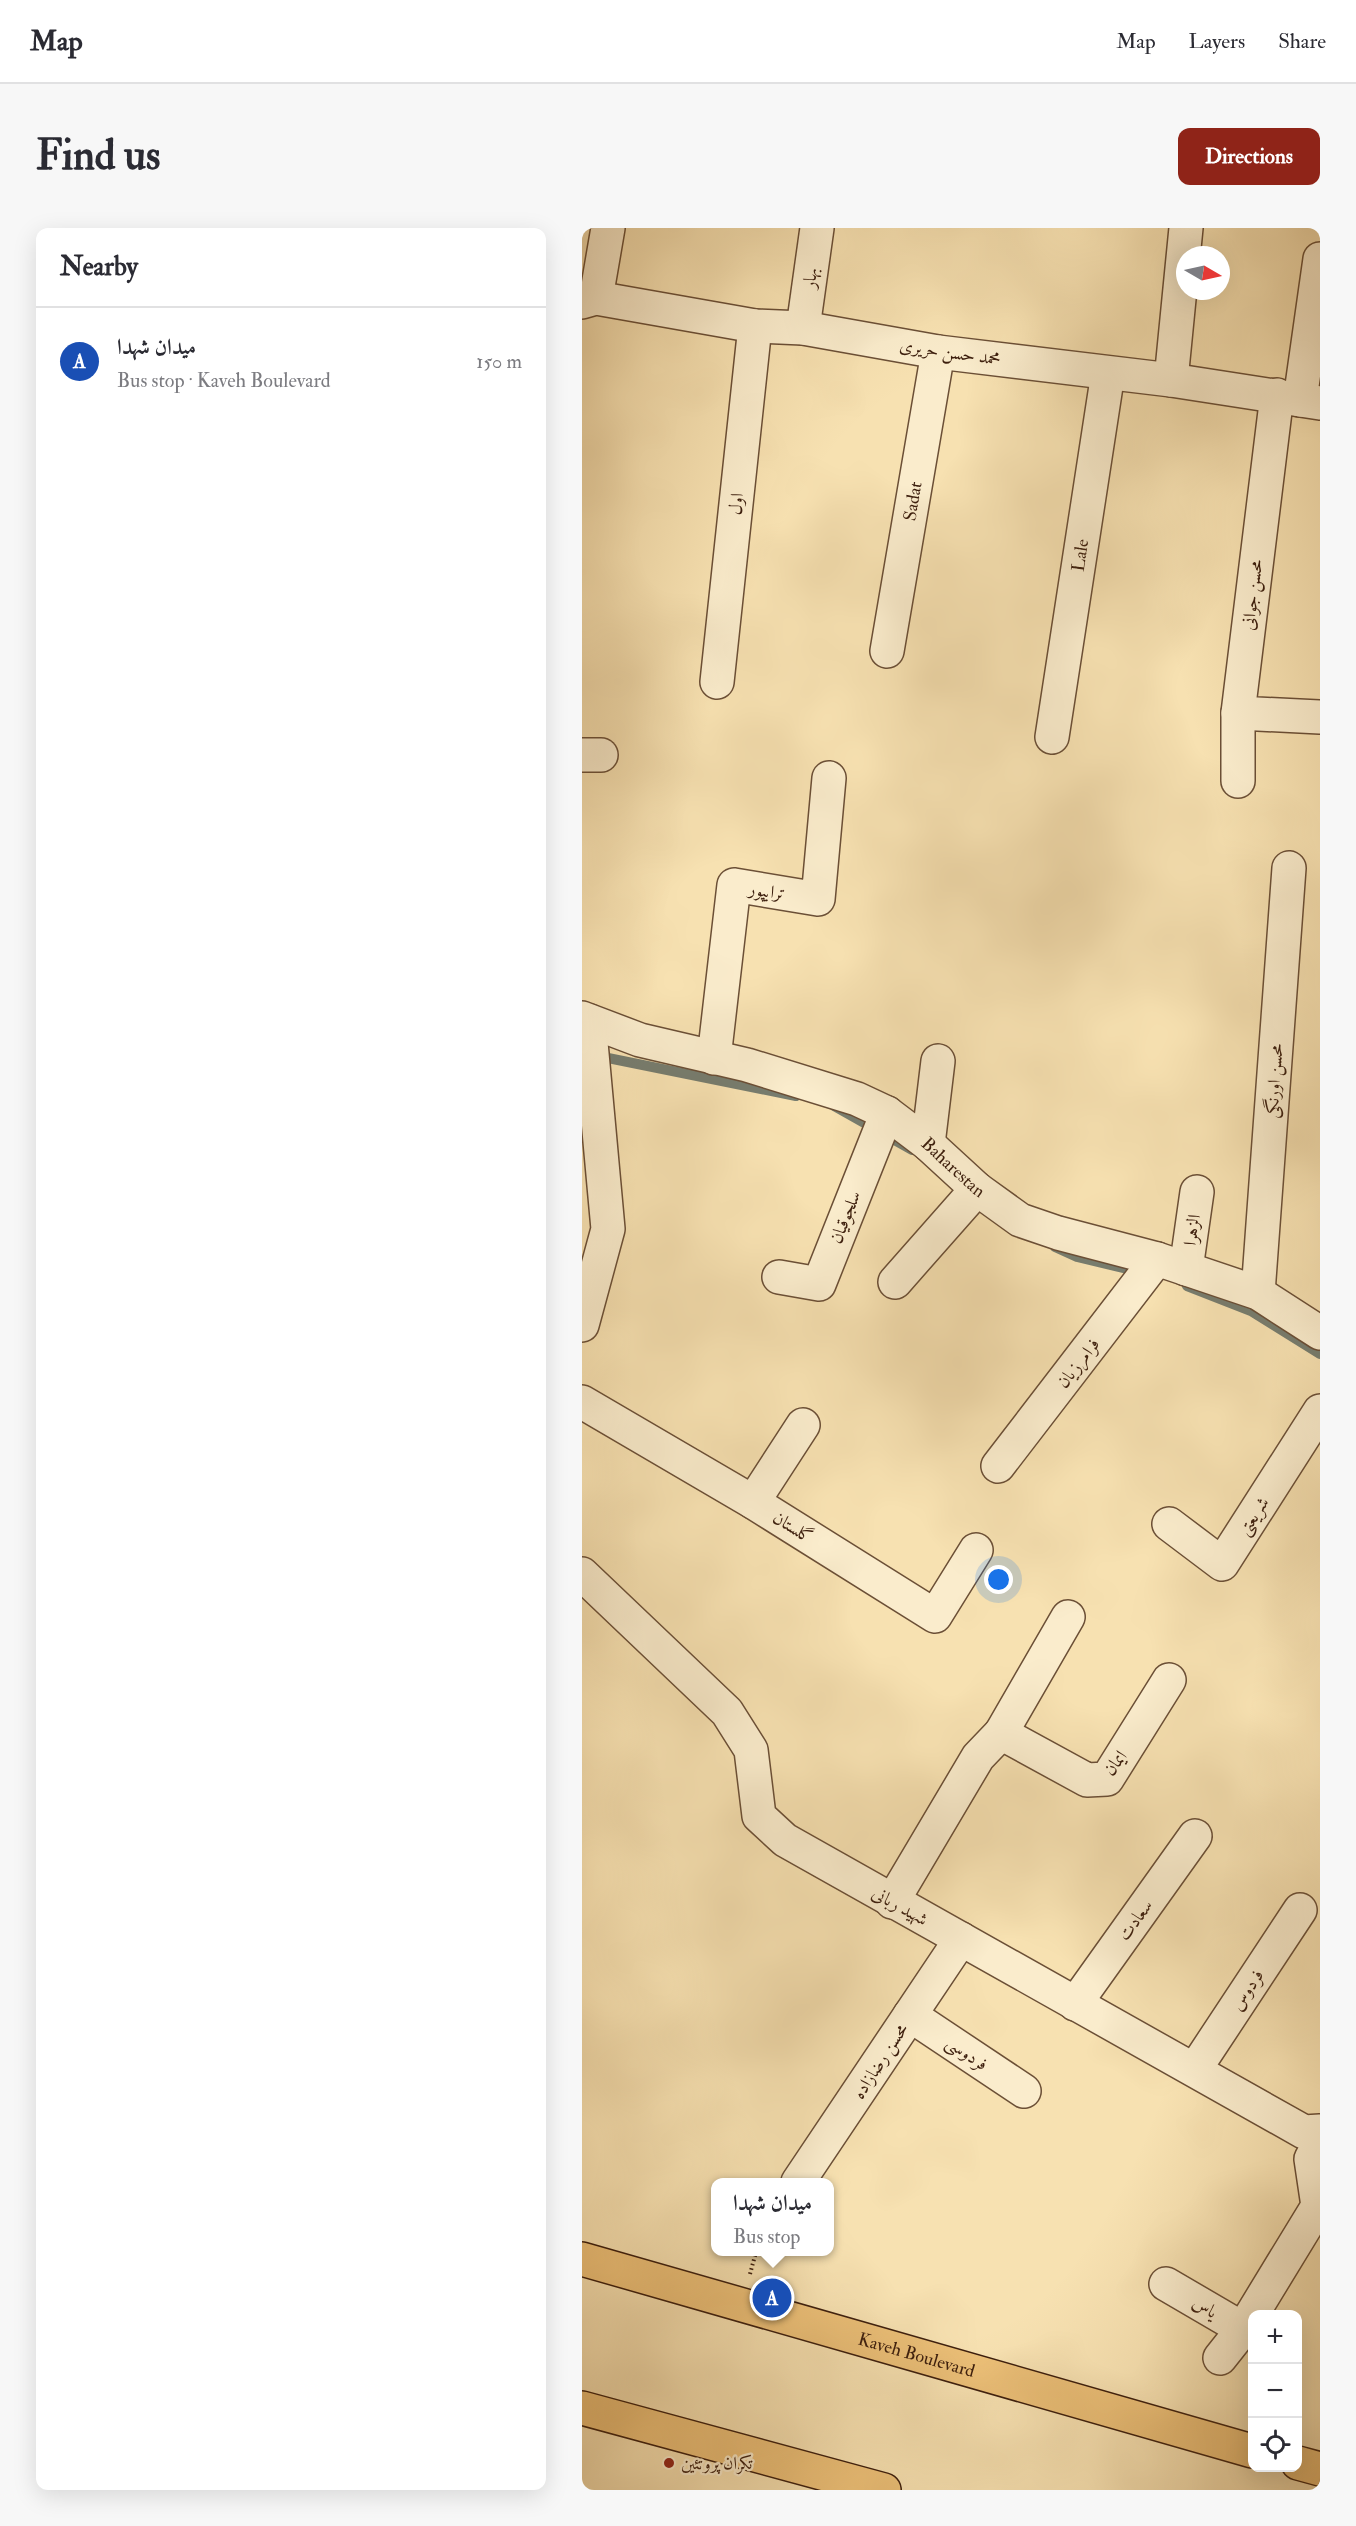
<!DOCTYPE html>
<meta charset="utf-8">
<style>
body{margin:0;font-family:"IM FELL Double Pica",Amiri,serif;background:#f7f7f7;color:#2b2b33}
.controls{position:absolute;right:18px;bottom:18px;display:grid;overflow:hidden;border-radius:12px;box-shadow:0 6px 24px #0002}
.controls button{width:54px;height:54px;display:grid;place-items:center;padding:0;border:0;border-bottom:2px solid #e1e1e2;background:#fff;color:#2b2b33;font:30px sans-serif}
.compass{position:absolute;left:594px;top:18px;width:54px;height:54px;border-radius:50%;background:#fff;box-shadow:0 6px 24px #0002;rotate:99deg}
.you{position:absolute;left:417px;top:1352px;width:21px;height:21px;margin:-15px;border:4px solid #fff;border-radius:50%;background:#1a73e8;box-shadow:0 0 0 9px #1a73e833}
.badge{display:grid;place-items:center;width:39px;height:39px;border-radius:50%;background:#8f2418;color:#fff;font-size:20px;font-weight:700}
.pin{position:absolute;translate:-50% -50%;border:3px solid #fff;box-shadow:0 2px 6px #0006}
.popup{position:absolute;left:129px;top:1950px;width:123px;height:78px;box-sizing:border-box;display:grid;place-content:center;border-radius:12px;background:#fff;filter:drop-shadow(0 2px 4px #0005);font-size:20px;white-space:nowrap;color:#7c7c81}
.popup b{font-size:22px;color:#2b2b33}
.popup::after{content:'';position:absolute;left:50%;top:100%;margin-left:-12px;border:12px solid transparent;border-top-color:#fff}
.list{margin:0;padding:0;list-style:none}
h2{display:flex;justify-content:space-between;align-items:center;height:78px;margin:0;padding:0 24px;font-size:26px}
h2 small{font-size:20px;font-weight:400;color:#7c7c81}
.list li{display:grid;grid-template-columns:39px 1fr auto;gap:18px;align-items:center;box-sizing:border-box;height:108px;padding:0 24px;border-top:2px solid #e1e1e2}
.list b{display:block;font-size:22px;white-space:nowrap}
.list p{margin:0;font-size:20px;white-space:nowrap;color:#7c7c81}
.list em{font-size:20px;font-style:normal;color:#7c7c81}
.icon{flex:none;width:33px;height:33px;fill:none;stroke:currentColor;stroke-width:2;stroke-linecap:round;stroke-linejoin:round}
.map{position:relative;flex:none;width:738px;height:2262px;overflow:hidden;border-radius:12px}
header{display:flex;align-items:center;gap:36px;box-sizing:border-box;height:84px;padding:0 30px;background:#fff;border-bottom:2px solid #e1e1e2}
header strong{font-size:28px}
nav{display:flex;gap:33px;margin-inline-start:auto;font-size:21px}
.intro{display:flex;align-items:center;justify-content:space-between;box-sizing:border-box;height:144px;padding:0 36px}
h1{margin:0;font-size:42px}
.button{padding:15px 27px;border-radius:12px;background:#8f2418;color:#fff;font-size:21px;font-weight:700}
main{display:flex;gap:36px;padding:0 36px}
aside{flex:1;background:#fff;border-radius:12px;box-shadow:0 6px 24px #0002}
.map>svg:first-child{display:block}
</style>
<header>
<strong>Map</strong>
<nav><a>Map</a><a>Layers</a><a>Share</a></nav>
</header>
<div class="intro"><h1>Find us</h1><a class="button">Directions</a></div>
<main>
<aside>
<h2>Nearby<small></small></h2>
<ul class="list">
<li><span class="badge" style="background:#1a4fb4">A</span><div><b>میدان شهدا</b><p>Bus stop · Kaveh Boulevard</p></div><em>150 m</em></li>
</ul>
</aside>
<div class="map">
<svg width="738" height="2262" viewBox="0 0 738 2262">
<rect width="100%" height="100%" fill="#f7e1b1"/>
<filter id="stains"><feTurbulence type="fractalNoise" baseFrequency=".00333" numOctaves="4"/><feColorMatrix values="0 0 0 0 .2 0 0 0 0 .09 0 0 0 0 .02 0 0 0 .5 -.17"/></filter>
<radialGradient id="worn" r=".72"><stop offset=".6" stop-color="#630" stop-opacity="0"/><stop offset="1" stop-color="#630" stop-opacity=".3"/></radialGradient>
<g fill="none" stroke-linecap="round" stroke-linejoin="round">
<path stroke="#777d6f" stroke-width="10" d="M26 830 214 868
M252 878 330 922
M473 1019 495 1029 558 1044
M605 1058 669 1083 738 1126"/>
<g stroke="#6b4f36" stroke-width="36">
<g id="minor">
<path d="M14 70 26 0"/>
<path d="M0 74 14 70 173 98 221 100 356 124 589 152 738 175"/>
<path d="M221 100 235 0"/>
<path d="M589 152 604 0"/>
<path d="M695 167 656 485 738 489"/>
<path d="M718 172 738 31"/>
<path id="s1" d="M305 423 356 124"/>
<path d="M135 454 173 98"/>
<path d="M656 485V553"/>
<path id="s2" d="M470 509 526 145"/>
<path d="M0 527H19"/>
<path id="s3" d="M0 790 58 812 165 837 275 871 305 885 346 916 395 961 438 992 476 1005 575 1031 676 1065 738 1105"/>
<path d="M132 830 152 657 236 671 247 550"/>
<path d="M346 916 356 833"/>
<path d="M604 1041 615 964"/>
<path d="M197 1049 237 1056 305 885"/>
<path d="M313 1054 395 961"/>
<path d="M676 1065 707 640"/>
<path d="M0 1097 26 1001 7 793"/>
<path d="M0 1174 171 1274 353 1388 394 1322"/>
<path d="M416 1238 575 1031"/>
<path d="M171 1274 221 1197"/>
<path d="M587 1296 640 1336 738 1183"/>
<path d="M0 1346 145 1484 169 1522 177 1588 203 1612 722 1904 738 1903"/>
<path d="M419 1505 486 1389"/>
<path d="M310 1674 396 1529 419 1505 505 1552 525 1551 587 1452"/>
<path d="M493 1776 613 1608"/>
<path d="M328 1787 442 1863"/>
<path d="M613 1841 718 1682"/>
<path d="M216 1954 379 1711"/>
<path d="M584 2056 661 2101"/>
<path d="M638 2130 661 2101 736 1978 729 1931 738 1914"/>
</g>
</g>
<g stroke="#3c1e0d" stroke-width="36">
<g id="major">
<path id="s4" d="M0 2031 670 2223"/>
<path d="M0 2180 302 2262"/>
<path d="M716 2235 738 2241"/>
</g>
</g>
<path stroke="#3c1e0d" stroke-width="4" stroke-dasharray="1.5 3" stroke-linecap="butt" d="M168 2046 174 2024"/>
<use href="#minor" stroke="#faeccc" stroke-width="33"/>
<use href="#major" stroke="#ecc078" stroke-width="33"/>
</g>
<circle fill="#8f2418" stroke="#faeccc" stroke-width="2" cx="87" cy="2235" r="6"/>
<g text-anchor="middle" stroke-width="4.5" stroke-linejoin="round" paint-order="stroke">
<g font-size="18" fill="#3c1e0d" stroke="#faeccc">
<text transform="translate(228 50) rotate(-83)" y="6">بهار</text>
<text transform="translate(368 124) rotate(8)" y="6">محمد حسن حریری</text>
<text dy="6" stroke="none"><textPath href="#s1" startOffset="152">Sadat</textPath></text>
<text transform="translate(154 276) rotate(-84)" y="6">اول</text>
<text dy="6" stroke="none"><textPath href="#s2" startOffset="184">Lale</textPath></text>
<text transform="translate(670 367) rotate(-83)" y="6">محسن جوانی</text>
<text transform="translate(185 663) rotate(9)" y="6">ترایپور</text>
<text transform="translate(692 853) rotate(-86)" y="6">محسن اورنگی</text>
<text dy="6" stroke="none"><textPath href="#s3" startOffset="406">Baharestan</textPath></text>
<text transform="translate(263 989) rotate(-68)" y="6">سلجوقیان</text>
<text transform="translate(610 1002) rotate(-81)" y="6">الزهرا</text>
<text transform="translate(496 1135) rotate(-52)" y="6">فرامرزیان</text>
<text transform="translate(671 1288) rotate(-57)" y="6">شریعتی</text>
<text transform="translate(211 1299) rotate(32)" y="6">گلستان</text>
<text transform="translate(533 1535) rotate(-53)" y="6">ایمان</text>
<text transform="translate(318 1678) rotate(29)" y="6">شهید ربانی</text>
<text transform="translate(553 1692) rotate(-54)" y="6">سعادت</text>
<text transform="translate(665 1762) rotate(-57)" y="6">فردوس</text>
<text transform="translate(385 1825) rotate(34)" y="6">فردوسی</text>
<text transform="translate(298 1833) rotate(-57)" y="6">محسن رضازاده</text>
<text transform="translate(623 2079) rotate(31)" y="6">یاس</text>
<text dy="6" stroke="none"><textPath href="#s4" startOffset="348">Kaveh Boulevard</textPath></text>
</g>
<g font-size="18" fill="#3c1e0d" stroke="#faeccc" text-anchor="start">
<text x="99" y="2241">تکران پروتئین</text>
</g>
</g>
<rect width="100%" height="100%" filter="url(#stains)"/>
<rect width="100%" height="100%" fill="url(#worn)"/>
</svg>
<div class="controls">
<button>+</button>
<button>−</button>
<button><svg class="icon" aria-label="locate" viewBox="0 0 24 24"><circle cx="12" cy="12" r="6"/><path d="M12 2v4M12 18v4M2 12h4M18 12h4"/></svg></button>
</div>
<svg class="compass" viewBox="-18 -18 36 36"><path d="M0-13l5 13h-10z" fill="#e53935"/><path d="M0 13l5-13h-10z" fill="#7c7c81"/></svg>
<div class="you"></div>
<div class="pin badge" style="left:190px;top:2070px;background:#1a4fb4">A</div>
<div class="popup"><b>میدان شهدا</b>Bus stop</div>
</div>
</main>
